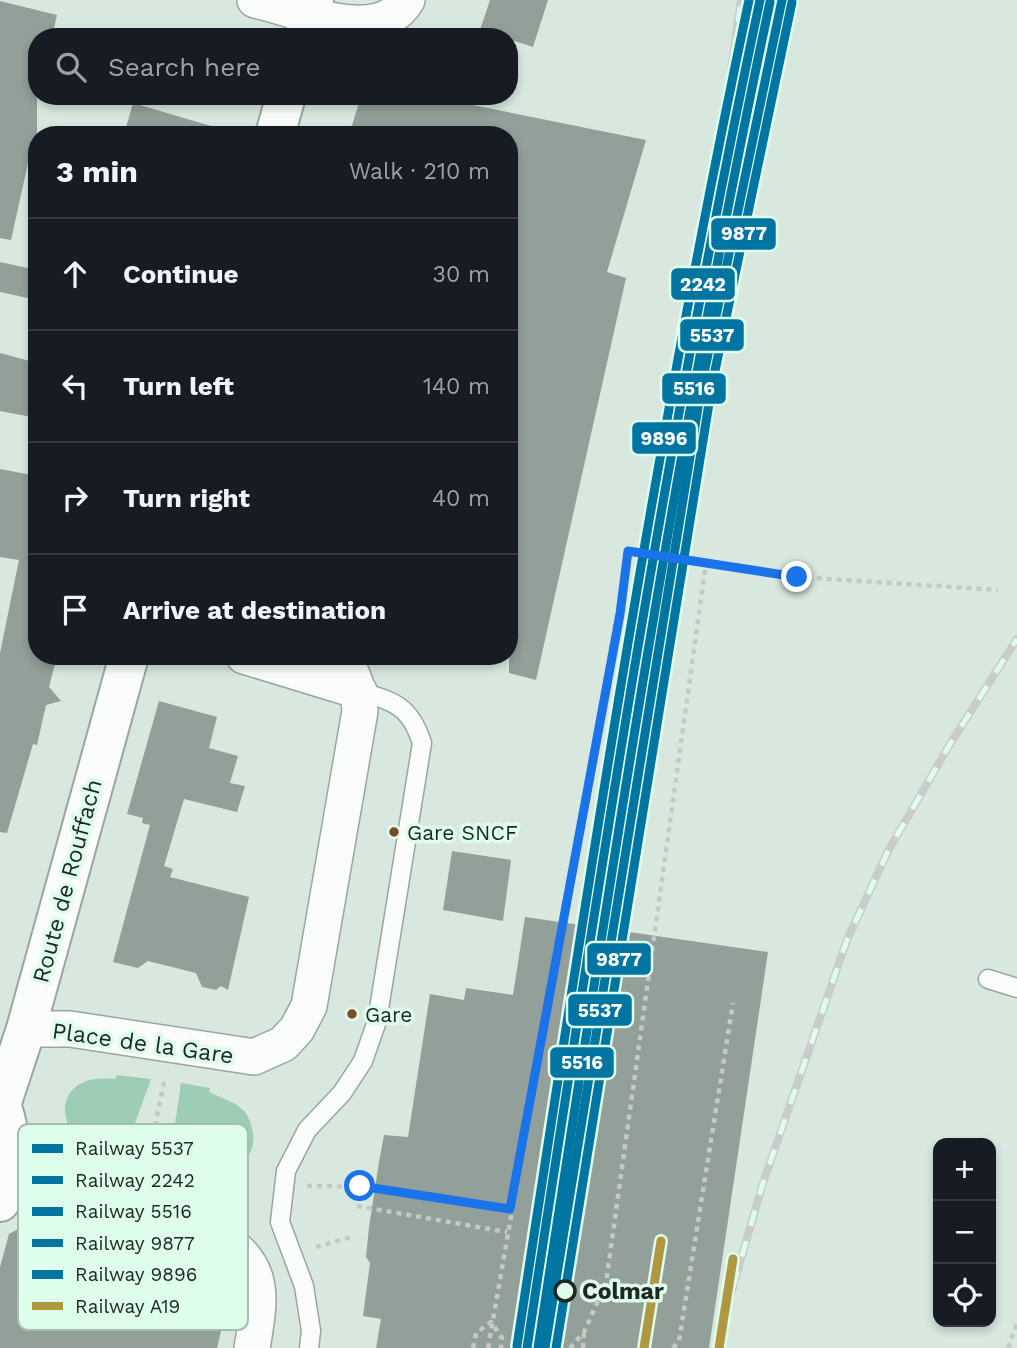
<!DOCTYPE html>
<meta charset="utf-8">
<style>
body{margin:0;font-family:"Work Sans",sans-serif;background:#20242c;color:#f1f3f6}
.controls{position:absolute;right:21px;bottom:21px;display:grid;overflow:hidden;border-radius:14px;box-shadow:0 4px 10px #0003}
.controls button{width:63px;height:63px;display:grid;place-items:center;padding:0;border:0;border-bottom:2px solid #363941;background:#171b24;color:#f1f3f6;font:35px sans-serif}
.stop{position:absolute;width:21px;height:21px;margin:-16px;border:5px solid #1a73e8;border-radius:50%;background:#fff}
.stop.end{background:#1a73e8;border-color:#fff;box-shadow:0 2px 7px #0008}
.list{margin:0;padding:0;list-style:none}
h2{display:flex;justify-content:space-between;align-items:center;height:91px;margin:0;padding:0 28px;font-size:30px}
h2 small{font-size:23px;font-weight:400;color:#9ea1a6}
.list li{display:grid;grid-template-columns:46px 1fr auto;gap:21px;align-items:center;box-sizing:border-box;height:112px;padding:0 28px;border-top:2px solid #363941}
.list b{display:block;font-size:26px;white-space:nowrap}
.list em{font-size:23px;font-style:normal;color:#9ea1a6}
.icon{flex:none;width:38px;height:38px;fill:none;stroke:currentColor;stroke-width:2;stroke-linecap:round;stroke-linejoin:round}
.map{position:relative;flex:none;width:1017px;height:1348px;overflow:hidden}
.search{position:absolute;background:#171b24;box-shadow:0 4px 10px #0003;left:28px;top:28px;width:490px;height:77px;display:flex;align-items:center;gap:18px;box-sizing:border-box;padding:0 24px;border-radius:28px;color:#9ea1a6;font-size:26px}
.panel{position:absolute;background:#171b24;box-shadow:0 4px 10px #0003;left:28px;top:126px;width:490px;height:539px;border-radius:28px}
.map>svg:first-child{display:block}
</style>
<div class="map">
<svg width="1017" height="1348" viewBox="0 0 1017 1348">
<rect width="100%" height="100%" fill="#d8e8df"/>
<path fill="#9dcdb4" d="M117 1075 151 1079 134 1126 133 1163 100 1155V1151C47 1130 56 1071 115 1079Z
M181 1083 210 1088 209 1092C221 1098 240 1103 247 1115 269 1156 230 1183 193 1177L190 1181 160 1172 174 1131Z"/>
<path fill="#939f99" d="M490 0H548L533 47 480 30Z
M0 1 57 15 52 37H37V155L30 154 11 240 0 238Z
M361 96H428L646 140 607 272 626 278 536 680 509 673V135H349Z
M133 103 218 128 217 135H140L125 131Z
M0 262 37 270V300L0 292Z
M0 353 37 363V418L0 411Z
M0 469 37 476V656H57L49 687 61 701 46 705 37 745 33 744 7 833 0 832V653L19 560 0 557Z
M159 701 217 717 209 748 238 756 230 783 245 786 237 812 184 799 164 866 173 869 170 877 249 897 228 990 221 986 216 990 202 987 196 973 148 961 138 968 113 962 150 825 142 823 143 818 127 814Z
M452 851 511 860 503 921 443 910Z
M525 917 768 952 709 1348H376L381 1319 363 1316 370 1263 366 1257 369 1227 379 1162 384 1135 408 1137 430 994 464 1000 466 988 513 995Z
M26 1225 226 1278 231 1290 217 1348H0V1267L9 1234Z"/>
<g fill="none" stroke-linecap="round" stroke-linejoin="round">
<g stroke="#99a69f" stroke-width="21">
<path id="service" d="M988 979 1017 988
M309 1348 311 1331 304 1286 280 1222 286 1171 307 1130 342 1093 363 1061 377 1021 422 743C410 706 395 702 359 691"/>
</g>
<g stroke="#99a69f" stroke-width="38">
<path id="minor" d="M255 0C295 8 378 48 407 0
M244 656 359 691
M26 1029H70L254 1057 283 1044 297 1029 309 1006 360 711C359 690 354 674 341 656
M0 1167 208 1228C264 1264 263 1286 252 1348"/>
</g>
<g stroke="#99a69f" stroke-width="42">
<path id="secondary" d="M304 37 314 0
M275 135 286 96
M0 1108 26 1029 129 656
M0 1202C11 1161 15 1145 1 1104"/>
</g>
<path stroke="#c4c9c6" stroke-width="4.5" stroke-dasharray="5 5" stroke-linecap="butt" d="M145 1175 165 1077
M307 1186 378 1187 510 1209
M357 1206 507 1232
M316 1247 352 1237
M473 1348 476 1333 491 1322 502 1338 501 1348
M488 1348 628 551 797 577 998 590
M570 1348 584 1332 606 1283 706 563
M583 1348 584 1333
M673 1348 679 1341 733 1003
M1008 1348 1017 1323"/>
<use href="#service" stroke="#f9fcfa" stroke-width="18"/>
<use href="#minor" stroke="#f9fcfa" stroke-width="35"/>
<use href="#secondary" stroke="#f9fcfa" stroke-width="38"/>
<g stroke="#c8ccca" stroke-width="8">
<path id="rail" d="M697 307 741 0
M724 1318 763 1183 847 940 888 851 950 744 1017 639"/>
</g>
<use href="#rail" stroke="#defdeb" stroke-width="5" stroke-dasharray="16" stroke-linecap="butt"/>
<g stroke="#defdeb" stroke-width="14">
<path id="rail-1" d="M545 1348 702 383 782 0"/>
</g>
<g stroke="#defdeb" stroke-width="14">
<path id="rail-2" d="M527 1348C596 897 665 446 760 0"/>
</g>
<g stroke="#defdeb" stroke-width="14">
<path id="rail-3" d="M538 1348C607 898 675 448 770 2"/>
</g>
<g stroke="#defdeb" stroke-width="14">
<path id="rail-4" d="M556 1348 712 385 792 2"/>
</g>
<g stroke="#defdeb" stroke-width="14">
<path id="rail-5" d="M517 1346C586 896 654 446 749 0"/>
</g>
<g stroke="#defdeb" stroke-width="14">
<path id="rail-6" d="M644 1348 661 1241
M719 1348 733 1259"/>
</g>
<use href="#rail-1" stroke="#0075a1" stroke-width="9"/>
<use href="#rail-2" stroke="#0075a1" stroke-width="9"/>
<use href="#rail-3" stroke="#0075a1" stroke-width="9"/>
<use href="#rail-4" stroke="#0075a1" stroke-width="9"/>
<use href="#rail-5" stroke="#0075a1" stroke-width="9"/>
<use href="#rail-6" stroke="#af9841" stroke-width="9"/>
</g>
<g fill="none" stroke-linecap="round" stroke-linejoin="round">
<path stroke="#1a73e8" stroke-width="9" d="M360 1186 510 1209 620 614 628 551 797 577"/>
</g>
<g fill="#7a4b2a" stroke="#defdeb" stroke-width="2.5">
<circle cx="394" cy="832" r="6"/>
<circle cx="352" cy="1014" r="6"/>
</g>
<circle fill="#defdeb" stroke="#1d2822" stroke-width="3.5" cx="565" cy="1291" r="10"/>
<g text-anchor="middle" stroke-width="7" stroke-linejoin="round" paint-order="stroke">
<g font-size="21" fill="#1d2822" stroke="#defdeb" text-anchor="start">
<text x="407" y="840">Gare SNCF</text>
<text x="365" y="1022">Gare</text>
</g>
<g font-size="23" fill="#1d2822" stroke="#defdeb">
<text transform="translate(67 881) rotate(-75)" y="8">Route de Rouffach</text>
<text transform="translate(143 1043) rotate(8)" y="8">Place de la Gare</text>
</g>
<g font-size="23" font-weight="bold" fill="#1d2822" stroke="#defdeb" text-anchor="start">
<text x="582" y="1299">Colmar</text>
</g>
</g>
<rect x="18" y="1124" width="230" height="206" rx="10" fill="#defdeb" stroke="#a4bdaf" stroke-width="2"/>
<rect x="32" y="1144" width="31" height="9" fill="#0075a1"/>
<rect x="32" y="1176" width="31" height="8" fill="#0075a1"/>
<rect x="32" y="1207" width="31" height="9" fill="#0075a1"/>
<rect x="32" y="1239" width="31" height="8" fill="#0075a1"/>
<rect x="32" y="1270" width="31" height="9" fill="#0075a1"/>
<rect x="32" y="1302" width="31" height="8" fill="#af9841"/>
<g font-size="19" fill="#1d2822">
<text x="75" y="1155">Railway 5537</text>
<text x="75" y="1187">Railway 2242</text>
<text x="75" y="1218">Railway 5516</text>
<text x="75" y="1250">Railway 9877</text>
<text x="75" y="1281">Railway 9896</text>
<text x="75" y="1313">Railway A19</text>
</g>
<g stroke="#defdeb" stroke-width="2.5">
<rect x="710" y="217" width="67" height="34" rx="7" fill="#0075a1"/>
<rect x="670" y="267" width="66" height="34" rx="7" fill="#0075a1"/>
<rect x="679" y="318" width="66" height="34" rx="7" fill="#0075a1"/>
<rect x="661" y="372" width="66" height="33" rx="7" fill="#0075a1"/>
<rect x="631" y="421" width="66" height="34" rx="7" fill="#0075a1"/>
<rect x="586" y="942" width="66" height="34" rx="7" fill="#0075a1"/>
<rect x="567" y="993" width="66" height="34" rx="7" fill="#0075a1"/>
<rect x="549" y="1046" width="66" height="33" rx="7" fill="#0075a1"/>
</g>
<g font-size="19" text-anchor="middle" font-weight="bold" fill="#fff">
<text x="744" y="240">9877</text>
<text x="703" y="291">2242</text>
<text x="712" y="342">5537</text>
<text x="694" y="395">5516</text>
<text x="664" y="445">9896</text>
<text x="619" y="966">9877</text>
<text x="600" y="1017">5537</text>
<text x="582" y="1069">5516</text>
</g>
</svg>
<div class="controls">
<button>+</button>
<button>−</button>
<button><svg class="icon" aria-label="locate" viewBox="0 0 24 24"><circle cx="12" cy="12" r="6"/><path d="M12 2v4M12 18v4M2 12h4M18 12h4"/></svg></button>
</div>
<div class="stop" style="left:360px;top:1186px"></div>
<div class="stop end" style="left:797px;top:577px"></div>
<div class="search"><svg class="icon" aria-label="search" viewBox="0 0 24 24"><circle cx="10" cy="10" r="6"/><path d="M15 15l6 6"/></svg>Search here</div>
<section class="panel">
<h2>3 min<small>Walk · 210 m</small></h2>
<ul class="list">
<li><svg class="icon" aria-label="ahead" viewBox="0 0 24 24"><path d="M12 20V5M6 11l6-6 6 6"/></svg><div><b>Continue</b></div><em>30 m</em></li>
<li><svg class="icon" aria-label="left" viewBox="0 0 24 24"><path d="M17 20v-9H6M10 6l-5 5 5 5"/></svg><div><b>Turn left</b></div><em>140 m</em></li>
<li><svg class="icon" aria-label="right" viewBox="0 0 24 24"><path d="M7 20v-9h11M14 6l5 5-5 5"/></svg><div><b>Turn right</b></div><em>40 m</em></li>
<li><svg class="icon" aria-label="arrive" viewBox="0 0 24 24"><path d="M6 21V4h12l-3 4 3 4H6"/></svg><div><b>Arrive at destination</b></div></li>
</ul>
</section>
</div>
